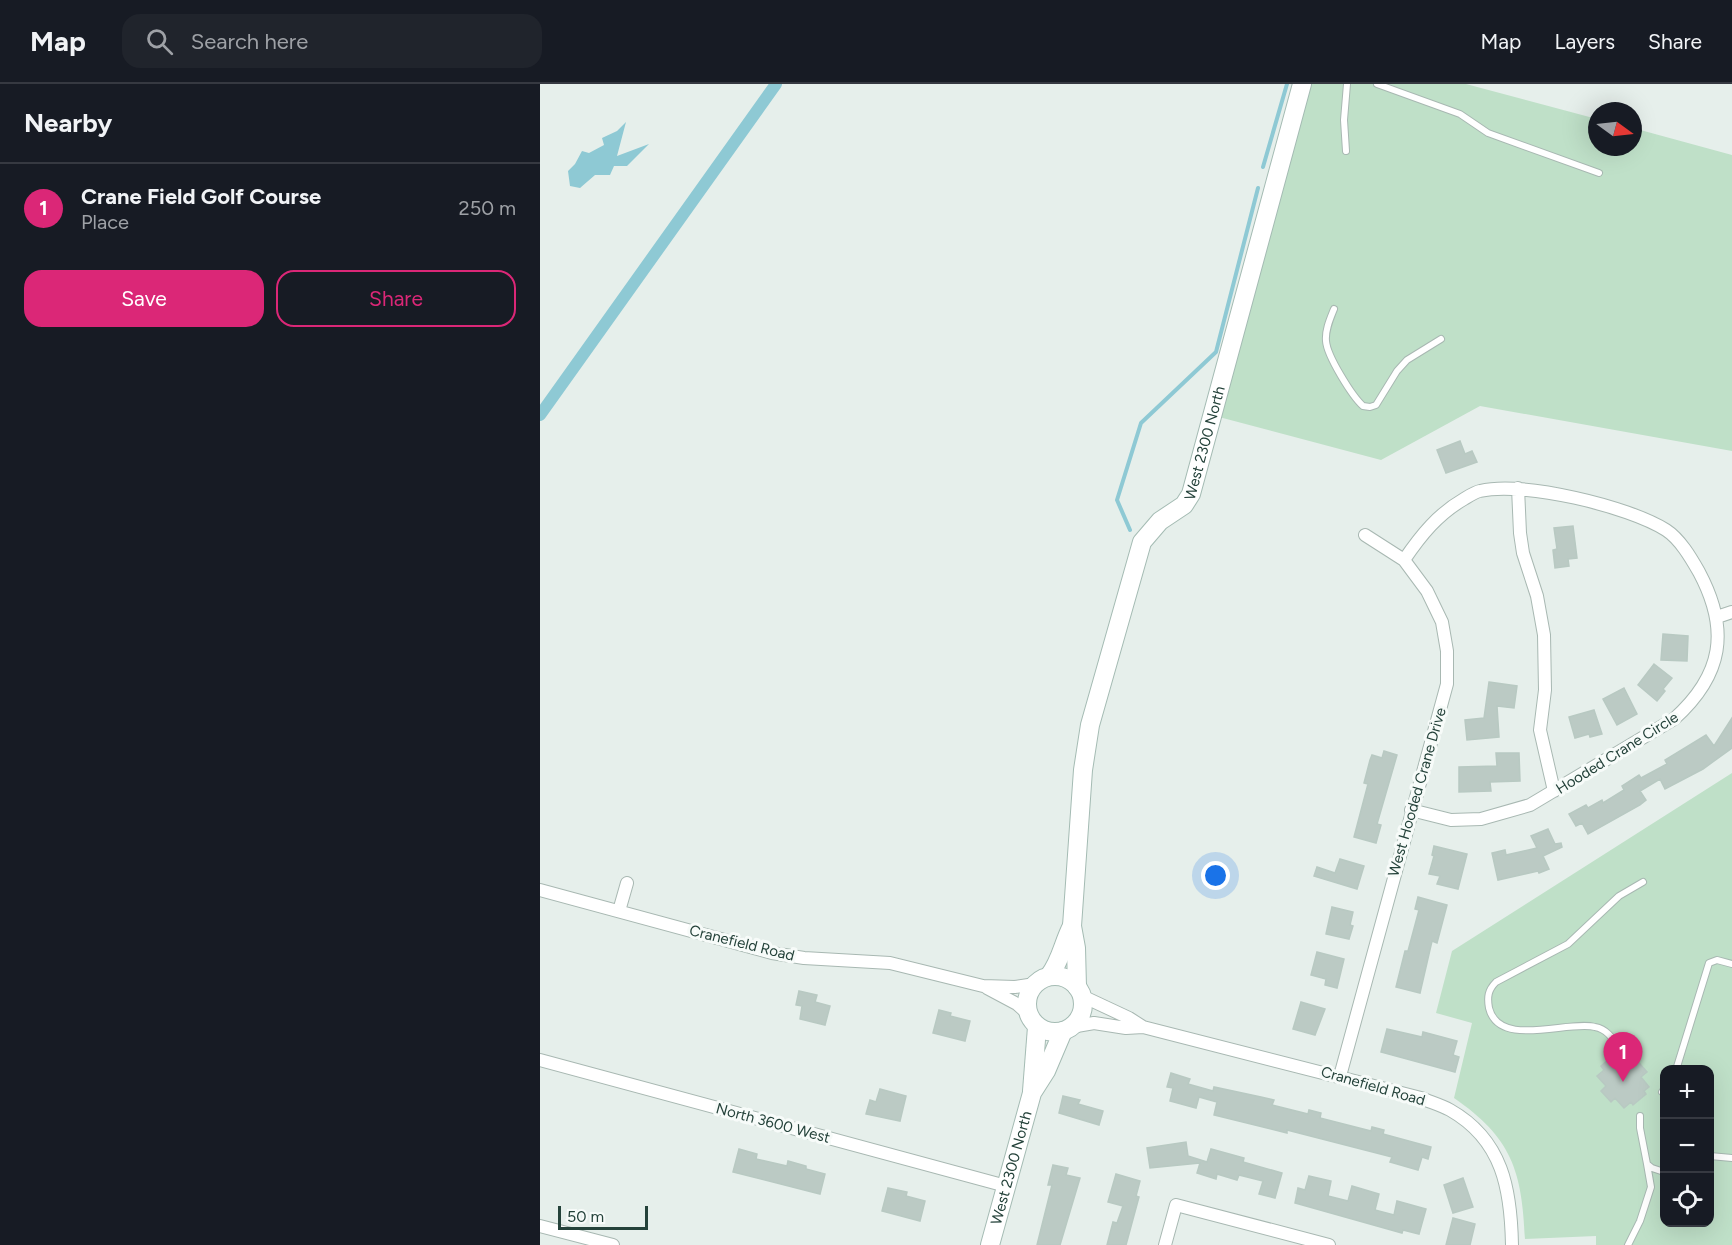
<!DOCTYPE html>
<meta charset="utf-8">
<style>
body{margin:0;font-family:Figtree,sans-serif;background:#20242c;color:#f1f3f6}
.controls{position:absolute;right:18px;bottom:18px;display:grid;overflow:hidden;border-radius:12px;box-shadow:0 6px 24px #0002}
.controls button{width:54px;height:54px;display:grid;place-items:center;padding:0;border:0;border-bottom:2px solid #363941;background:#171b24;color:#f1f3f6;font:30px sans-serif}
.compass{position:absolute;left:1048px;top:18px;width:54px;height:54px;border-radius:50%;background:#171b24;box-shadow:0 6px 24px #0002;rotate:105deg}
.scale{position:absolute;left:18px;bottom:15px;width:90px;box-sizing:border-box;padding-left:6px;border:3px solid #24423a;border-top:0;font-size:16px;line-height:21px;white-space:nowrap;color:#24423a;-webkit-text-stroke:4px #f7fbf9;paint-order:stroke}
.you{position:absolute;left:676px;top:792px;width:21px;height:21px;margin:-15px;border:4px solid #fff;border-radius:50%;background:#1a73e8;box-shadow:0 0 0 9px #1a73e833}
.badge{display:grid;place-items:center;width:39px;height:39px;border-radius:50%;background:#db2777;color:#fff;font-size:20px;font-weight:700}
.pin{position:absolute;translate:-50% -50px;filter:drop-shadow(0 2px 3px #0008)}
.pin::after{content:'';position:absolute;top:32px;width:21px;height:18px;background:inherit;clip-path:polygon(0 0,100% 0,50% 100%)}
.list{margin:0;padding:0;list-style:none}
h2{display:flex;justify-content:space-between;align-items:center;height:78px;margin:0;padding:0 24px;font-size:26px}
h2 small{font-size:20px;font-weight:400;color:#9ea1a6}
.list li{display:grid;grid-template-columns:39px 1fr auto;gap:18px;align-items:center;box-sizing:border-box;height:90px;padding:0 24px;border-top:2px solid #363941}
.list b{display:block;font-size:22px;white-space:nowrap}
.list p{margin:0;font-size:20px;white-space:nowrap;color:#9ea1a6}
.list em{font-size:20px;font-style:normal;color:#9ea1a6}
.actions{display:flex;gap:12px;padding:18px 24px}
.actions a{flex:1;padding:14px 0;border:2px solid #db2777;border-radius:18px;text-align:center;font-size:21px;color:#db2777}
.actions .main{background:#db2777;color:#fff}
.icon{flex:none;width:33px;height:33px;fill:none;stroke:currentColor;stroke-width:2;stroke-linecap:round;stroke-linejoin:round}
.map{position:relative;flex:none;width:1192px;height:1161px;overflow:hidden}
header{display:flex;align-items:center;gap:36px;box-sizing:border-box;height:84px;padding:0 30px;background:#171b24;border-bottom:2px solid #363941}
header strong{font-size:28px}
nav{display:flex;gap:33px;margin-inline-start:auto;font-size:21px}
.search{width:420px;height:54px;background:#20242c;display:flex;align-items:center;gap:15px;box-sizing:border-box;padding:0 21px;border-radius:18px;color:#9ea1a6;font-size:22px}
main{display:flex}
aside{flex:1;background:#171b24}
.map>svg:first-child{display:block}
</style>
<header>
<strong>Map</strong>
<div class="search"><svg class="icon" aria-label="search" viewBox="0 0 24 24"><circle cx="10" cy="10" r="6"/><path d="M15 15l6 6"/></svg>Search here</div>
<nav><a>Map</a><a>Layers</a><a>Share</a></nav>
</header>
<main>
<aside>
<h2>Nearby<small></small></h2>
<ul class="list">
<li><span class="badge">1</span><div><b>Crane Field Golf Course</b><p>Place</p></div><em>250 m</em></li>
</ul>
<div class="actions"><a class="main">Save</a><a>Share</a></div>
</aside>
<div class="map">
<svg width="1192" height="1161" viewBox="0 0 1192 1161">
<rect width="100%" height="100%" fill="#e6efeb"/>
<path fill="#bfe0c8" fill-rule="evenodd" d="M769 0H926L1057 35V63H1093V44L1192 71V367L940 322 841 376 679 333Z
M1192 689V1161H1056V1152L985 1155C982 1087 972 1054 914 1014L932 939 896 929 912 867ZM1124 986H1170V1138H1124Z"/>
<path fill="#8ec9d4" d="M86 38 77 72 109 60 87 82H74L70 91H55L40 104 30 102 28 87 35 80 42 67 49 69 64 61 62 54 77 47Z"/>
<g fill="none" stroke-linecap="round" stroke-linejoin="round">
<path stroke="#8ec9d4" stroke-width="4" d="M723 83 747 0
M590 446 577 416 601 339 676 268 718 104"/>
<path stroke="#8ec9d4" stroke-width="12" d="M0 331 236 0"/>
</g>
<path fill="#bbcac4" stroke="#b8c9c2" stroke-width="1.5" d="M920 357 925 370 932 367 937 378 906 389 897 366Z
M1033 442 1037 474 1028 475 1029 482 1015 484 1013 466 1017 465 1014 444Z
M1123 550 1148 552 1147 577 1121 576Z
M1114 580 1132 594 1123 605 1125 607 1117 617 1098 601Z
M949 598 977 602 974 624 957 622 959 653 927 656 925 636 944 634Z
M1084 604 1097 630 1077 641 1063 615Z
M1054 626 1062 650 1050 653 1049 650 1035 654 1029 633Z
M1192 634V664L1163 685 1125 705 1120 695 1100 707 1106 716 1100 721 1048 750 1042 739 1036 742 1029 730 1046 721 1048 724 1062 716 1063 719 1084 706 1082 702 1099 691 1101 694 1127 680 1125 676 1166 651 1174 662Z
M844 667 857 671 837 740 841 741 836 759 814 753 828 700 824 699 830 676 832 671 842 674Z
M956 669H979L980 697 950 698 951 707 919 708V683L957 682Z
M1008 745 1015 760 1021 759 1022 763 1003 772 1009 785 999 789 998 787 958 796 952 769 965 766 966 771 997 764 991 752Z
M894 762 927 770 918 805 897 800 900 792 889 790 894 772 892 771Z
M800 775 824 782 817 805 774 792 777 783 795 789Z
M878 813 907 821 897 859 892 857 880 909 856 903 865 867H868L879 826 875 825Z
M792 823 813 828 810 841 813 842 809 855 786 850Z
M777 868 804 875 797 904 785 901 786 895 771 891Z
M259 907 277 911 275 918 290 922 285 941 260 935 262 922 256 921Z
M761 918 785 925 775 951 753 945Z
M399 926 411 929 410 932 430 937 425 957 393 949Z
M847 945 882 953 883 948 917 957 913 971 919 973 915 988 841 968Z
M1083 971 1089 978 1094 973 1107 988 1101 993 1109 1003 1104 1007 1106 1010 1093 1021 1091 1018 1084 1024 1075 1014 1071 1018 1061 1007 1066 1002 1057 992 1064 986 1061 982 1071 973 1075 977Z
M631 989 650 995 648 1000 673 1007 674 1003 721 1013 734 1016 732 1021 768 1030 769 1026 781 1029 780 1034 831 1047 832 1043 844 1046 843 1050 891 1063 888 1075 882 1073 878 1086 850 1078 852 1073 747 1046V1049L674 1031 677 1018 659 1013 656 1024 630 1017 633 1004 627 1003Z
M340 1005 366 1012 360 1037 326 1030 330 1016 336 1018Z
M523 1012 540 1016 538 1020 563 1027 559 1041 519 1029Z
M646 1058 648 1072 667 1078 671 1065 704 1074 703 1078 742 1089 735 1114 719 1110 723 1097 699 1091 697 1096 677 1090 676 1095 657 1089 660 1079 610 1084 607 1064Z
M199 1065 217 1070 216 1075 247 1082 248 1077 266 1082V1085L285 1090 280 1110 193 1088Z
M513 1081 528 1084 526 1091 540 1094 520 1161H497L512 1101H508Z
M576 1090 600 1097 596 1112 599 1113 586 1161H567L573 1138 577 1139 583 1122 568 1118Z
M769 1092 791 1097 788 1112 808 1117 812 1102 839 1110 835 1126 854 1131 857 1117 886 1125 879 1150 863 1146 862 1149 755 1119 758 1104 765 1106Z
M923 1094 933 1123 913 1129 904 1101Z
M348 1104 367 1108 366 1112 385 1117 380 1137 342 1127Z
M913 1134 935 1140 930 1161H906Z"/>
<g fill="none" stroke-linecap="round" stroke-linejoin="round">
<g stroke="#a8b8b2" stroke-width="8">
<path id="lane" d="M837 0 920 30 948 49 1059 89
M806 67 804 36 807 0
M794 225C790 235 785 246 786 257 787 272 812 312 823 322L830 323 836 321 857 287 867 276 901 255
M1079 964C1073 955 1067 945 1055 943 1028 936 959 965 949 924 947 913 948 906 956 898L1028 860 1079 812 1103 798
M1136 986 1169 879 1177 876 1192 880
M1122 1008 1124 1009
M1100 1032V1044L1107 1080 1112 1084 1124 1088
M1170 1072 1192 1074
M1088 1161 1100 1137 1111 1103 1107 1080"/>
</g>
<g stroke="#a8b8b2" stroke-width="14">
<path id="street" d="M978 404 980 449 983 469 997 512 1004 551 1005 606 1000 646 1014 707
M864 476C881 451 898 430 924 415 929 412 935 408 940 407 983 397 1088 422 1126 446 1140 455 1151 474 1159 488 1190 546 1183 591 1134 635L990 721 941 735 911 736 871 726
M1177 533 1192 528
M0 806 232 869 264 874 350 879 443 902 475 903 495 900
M79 827 87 799
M447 904 477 920 488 930
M542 912 589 934 603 943 881 1014C890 1018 901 1021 910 1026 963 1056 971 1106 972 1161
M531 943 554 939 586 944 603 943
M0 976 466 1102
M800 992 907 600V567L902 538 887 507 864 476 825 451
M0 1142 73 1161
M625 1161 636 1121 789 1161"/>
</g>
<g stroke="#a4bbb3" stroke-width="20">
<g id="secondary">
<circle cx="515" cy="920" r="28"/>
<path d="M509 892C521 877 523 859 532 842"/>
<path id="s1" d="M537 903 536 864 532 842 543 686 550 641 602 458 620 437 644 421 651 410 762 0"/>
<path d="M492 1007 497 943"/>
<path id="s2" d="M450 1161 492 1009 506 987 523 947"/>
</g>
</g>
<use href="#lane" stroke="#fff" stroke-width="6"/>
<use href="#street" stroke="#fff" stroke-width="12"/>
<use href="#secondary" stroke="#fff" stroke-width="18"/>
</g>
<g text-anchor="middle" stroke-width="6" stroke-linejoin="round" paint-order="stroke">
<g font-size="15" fill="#24423a" stroke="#f7fbf9">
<text dy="5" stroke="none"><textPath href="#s1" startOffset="576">West 2300 North</textPath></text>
<text transform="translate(1077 669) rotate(-32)" y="5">Hooded Crane Circle</text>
<text transform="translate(877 708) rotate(-74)" y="5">West Hooded Crane Drive</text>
<text transform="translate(202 859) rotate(14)" y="5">Cranefield Road</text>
<text transform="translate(833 1002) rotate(16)" y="5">Cranefield Road</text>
<text transform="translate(233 1039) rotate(15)" y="5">North 3600 West</text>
<text dy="5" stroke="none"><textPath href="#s2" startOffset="80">West 2300 North</textPath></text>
</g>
</g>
</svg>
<div class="controls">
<button>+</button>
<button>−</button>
<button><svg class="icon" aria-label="locate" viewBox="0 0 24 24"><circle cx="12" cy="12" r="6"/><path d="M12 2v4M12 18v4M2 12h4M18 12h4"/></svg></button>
</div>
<svg class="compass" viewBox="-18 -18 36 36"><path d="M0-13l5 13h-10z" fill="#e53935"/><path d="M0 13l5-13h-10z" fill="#9ea1a6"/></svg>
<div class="scale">50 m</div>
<div class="you"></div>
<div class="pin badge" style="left:1083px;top:998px">1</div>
</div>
</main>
